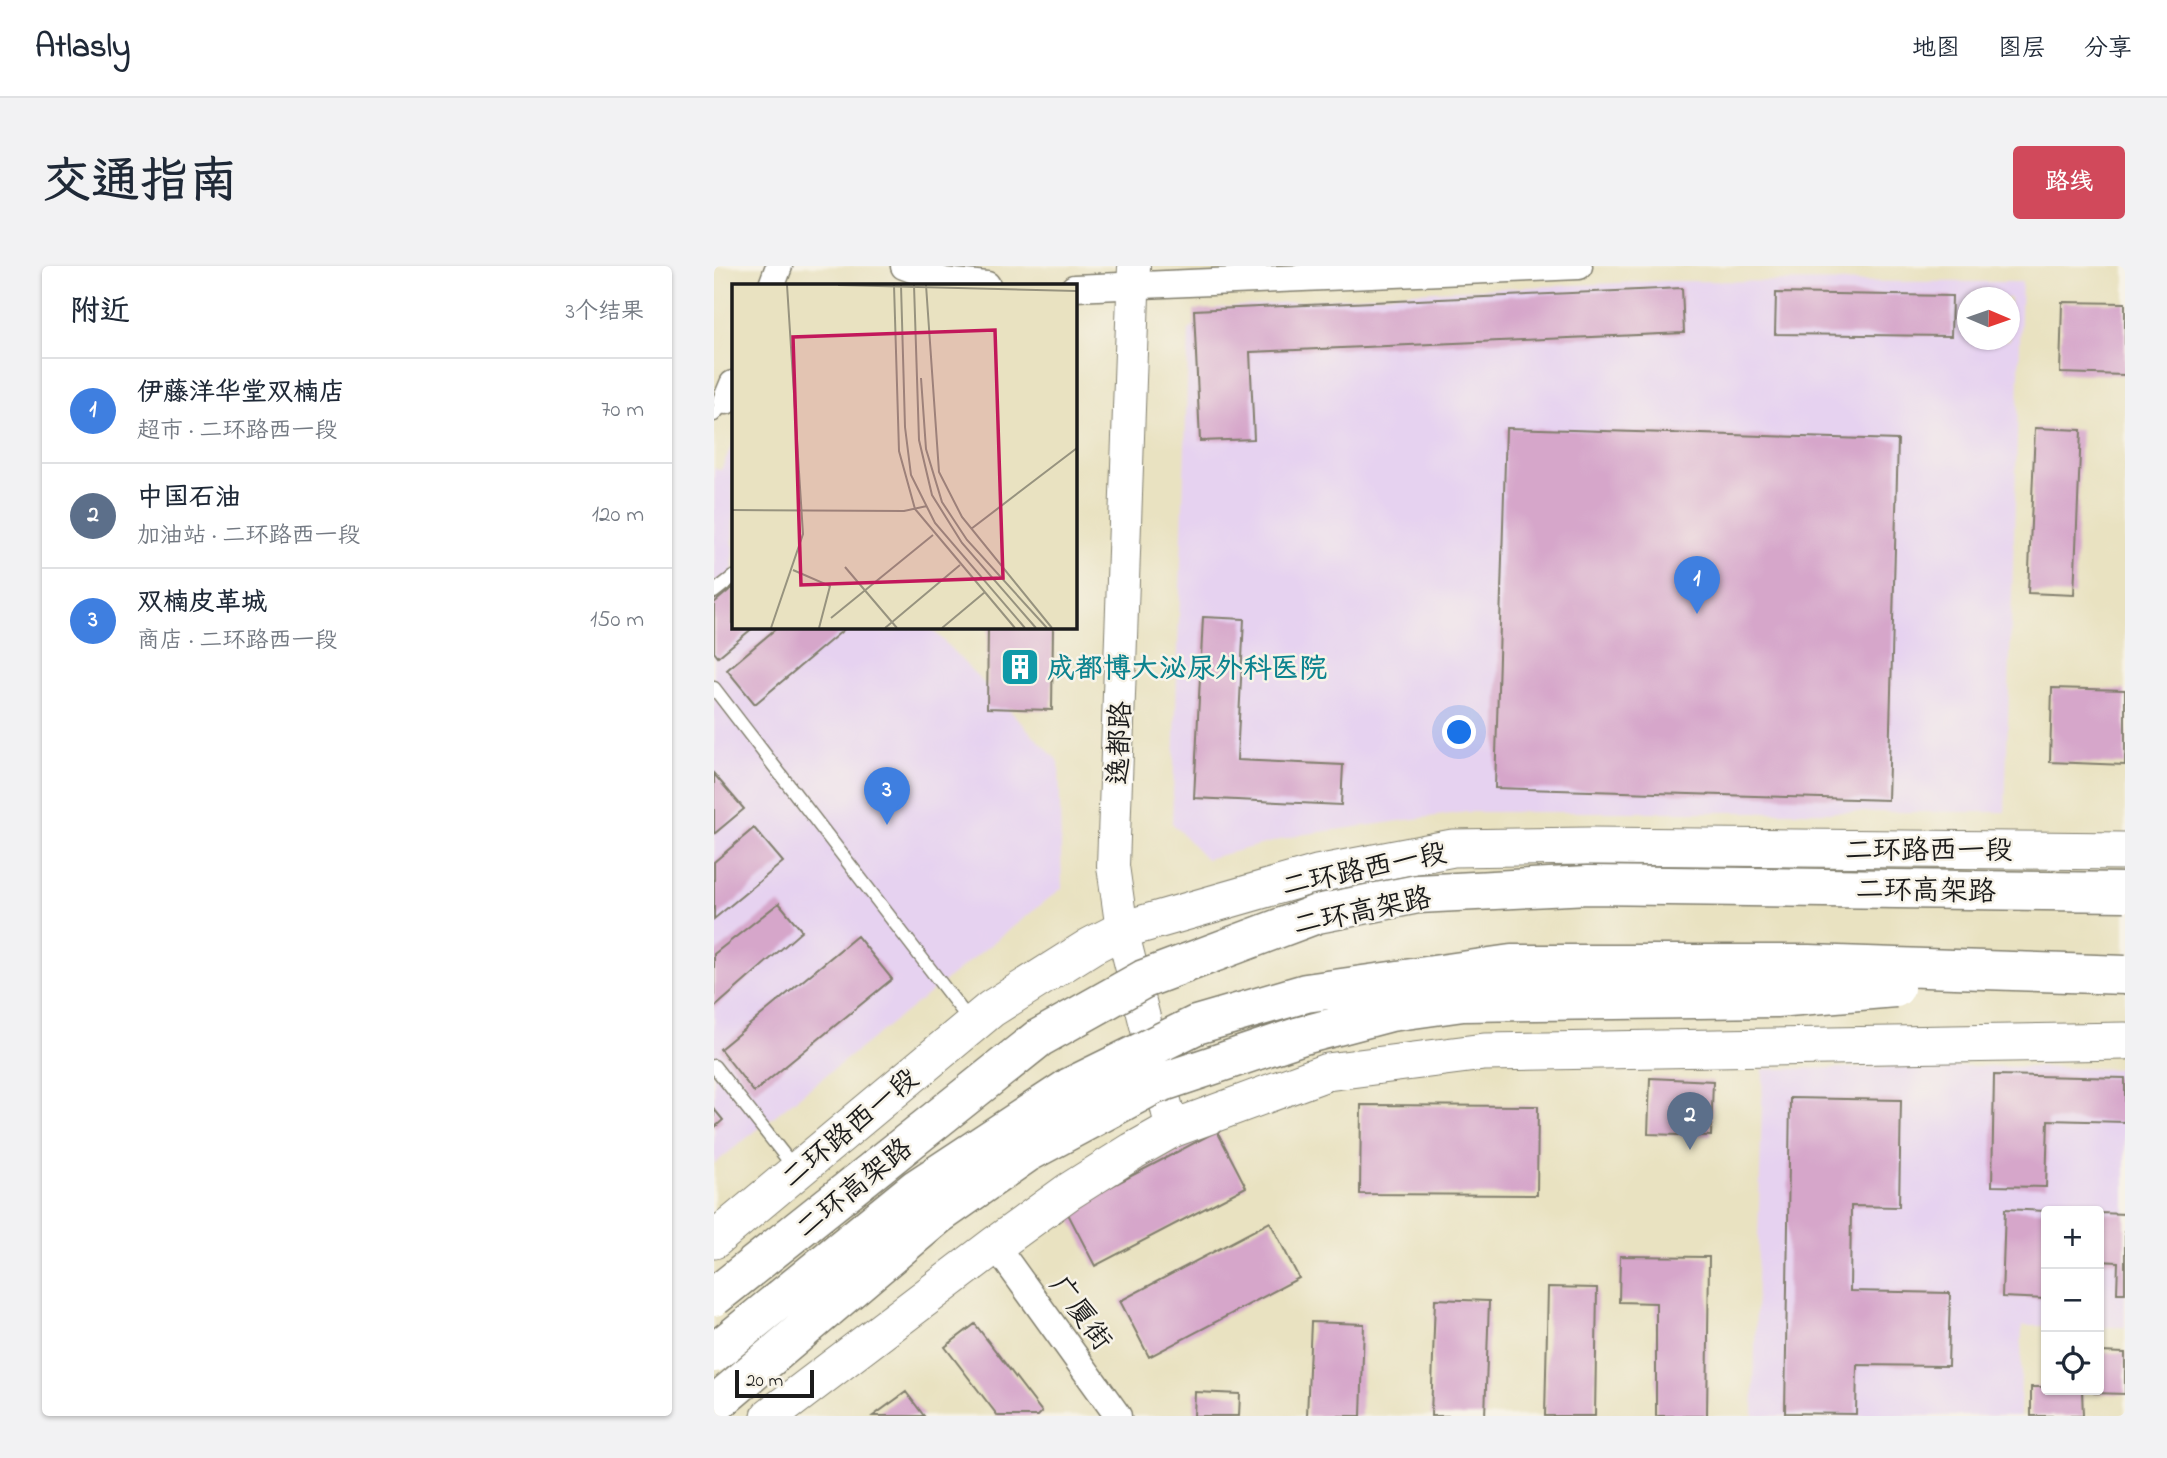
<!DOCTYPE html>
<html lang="zh">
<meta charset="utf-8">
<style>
body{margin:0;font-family:"Indie Flower","LXGW WenKai TC",sans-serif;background:#f2f2f3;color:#1f2937}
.controls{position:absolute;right:21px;bottom:21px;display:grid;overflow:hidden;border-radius:7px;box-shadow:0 2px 5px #0004}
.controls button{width:63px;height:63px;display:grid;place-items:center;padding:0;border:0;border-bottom:2px solid #e0e1e3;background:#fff;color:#1f2937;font:35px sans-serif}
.compass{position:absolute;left:1243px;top:21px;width:63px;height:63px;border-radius:50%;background:#fff;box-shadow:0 2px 5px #0004;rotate:92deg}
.scale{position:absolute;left:21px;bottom:18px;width:79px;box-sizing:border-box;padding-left:7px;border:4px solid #1c1c1c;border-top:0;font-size:19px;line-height:24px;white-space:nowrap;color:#1c1c1c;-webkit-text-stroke:5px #f7f3e8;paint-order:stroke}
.you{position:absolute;left:746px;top:467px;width:24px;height:24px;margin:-18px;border:5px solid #fff;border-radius:50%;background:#1a73e8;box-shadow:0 0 0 10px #1a73e833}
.badge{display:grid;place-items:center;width:46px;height:46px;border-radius:50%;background:#d1495b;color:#fff;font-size:23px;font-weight:700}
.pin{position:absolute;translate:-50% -58px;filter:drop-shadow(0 2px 4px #0008)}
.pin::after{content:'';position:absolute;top:37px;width:24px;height:21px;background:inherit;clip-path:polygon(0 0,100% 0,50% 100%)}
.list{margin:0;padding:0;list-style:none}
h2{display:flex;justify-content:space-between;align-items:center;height:91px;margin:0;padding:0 28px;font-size:30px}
h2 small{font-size:23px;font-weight:400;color:#747a83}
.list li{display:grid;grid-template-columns:46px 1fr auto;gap:21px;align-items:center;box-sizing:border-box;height:105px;padding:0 28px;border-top:2px solid #e0e1e3}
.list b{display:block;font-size:26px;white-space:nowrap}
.list p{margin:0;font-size:23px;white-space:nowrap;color:#747a83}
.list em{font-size:23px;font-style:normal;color:#747a83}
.icon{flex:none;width:38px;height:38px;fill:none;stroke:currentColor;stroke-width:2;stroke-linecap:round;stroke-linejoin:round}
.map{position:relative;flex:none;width:1411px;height:1150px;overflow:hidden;border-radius:7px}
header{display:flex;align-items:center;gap:42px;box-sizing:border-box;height:98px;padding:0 35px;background:#fff;border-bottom:2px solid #e0e1e3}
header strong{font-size:33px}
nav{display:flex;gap:38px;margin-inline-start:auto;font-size:24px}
.intro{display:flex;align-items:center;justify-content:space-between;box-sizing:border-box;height:168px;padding:0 42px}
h1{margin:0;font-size:49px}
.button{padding:18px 32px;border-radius:7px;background:#d1495b;color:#fff;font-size:24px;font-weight:700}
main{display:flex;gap:42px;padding:0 42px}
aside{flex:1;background:#fff;border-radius:7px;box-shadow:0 2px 5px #0004}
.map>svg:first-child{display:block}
</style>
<header>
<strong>Atlasly</strong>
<nav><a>地图</a><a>图层</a><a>分享</a></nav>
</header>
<div class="intro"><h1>交通指南</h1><a class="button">路线</a></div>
<main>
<aside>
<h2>附近<small>3个结果</small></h2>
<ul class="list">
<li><span class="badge" style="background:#3f7fe0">1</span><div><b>伊藤洋华堂双楠店</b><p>超市 · 二环路西一段</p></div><em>70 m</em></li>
<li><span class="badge" style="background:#5c6f8a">2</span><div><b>中国石油</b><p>加油站 · 二环路西一段</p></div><em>120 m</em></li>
<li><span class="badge" style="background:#3f7fe0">3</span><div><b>双楠皮革城</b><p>商店 · 二环路西一段</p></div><em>150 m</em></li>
</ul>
</aside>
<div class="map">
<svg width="1411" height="1150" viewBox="0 0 1411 1150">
<rect width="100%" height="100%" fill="#f7f3e8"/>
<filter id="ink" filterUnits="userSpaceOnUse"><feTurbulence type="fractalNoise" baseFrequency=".0143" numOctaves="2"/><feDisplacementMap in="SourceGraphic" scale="14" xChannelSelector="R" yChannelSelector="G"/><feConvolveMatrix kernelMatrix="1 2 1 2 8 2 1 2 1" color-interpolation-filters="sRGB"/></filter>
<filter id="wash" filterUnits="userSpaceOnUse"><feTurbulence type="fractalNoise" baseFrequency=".00686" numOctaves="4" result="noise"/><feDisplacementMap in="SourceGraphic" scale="28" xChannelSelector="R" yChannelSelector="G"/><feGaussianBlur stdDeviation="1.57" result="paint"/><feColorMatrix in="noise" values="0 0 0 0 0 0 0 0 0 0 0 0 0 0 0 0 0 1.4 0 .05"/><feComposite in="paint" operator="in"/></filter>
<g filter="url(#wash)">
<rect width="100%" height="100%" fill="#e9e2c1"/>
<path fill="#e6d2f0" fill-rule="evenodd" d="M950 15 1308 16 1291 546H751L585 569 492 593 458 557 475 64 503 42 699 26ZM1254 32H1296V74H1254Z
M19 176V360L216 361 345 496 348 622 0 898V202L7 204Z
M1268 800 1411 803V1061H1385V945H1332V1060H1308L1306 1150H1039L1049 803Z"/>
<g id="blocks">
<path fill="#d6a6ca" d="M968 22 970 67 536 86 540 173 486 175 480 44Z
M1062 27 1238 30 1237 70 1061 68Z
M1348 36 1411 37V109L1346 107Z
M792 162 1184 174 1174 534 781 522Z
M1321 162 1367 164 1360 329 1314 327Z
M19 321V360H41L4 391 0 386V337Z
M489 351 530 353 523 494 629 499 627 539 480 532Z
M65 360H134L41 438 13 404Z
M274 360H339L338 444 273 442Z
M1338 422 1411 424V499L1336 496Z
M0 508 30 543 0 568Z
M40 562 69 596 0 653V596Z
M65 637 88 665 0 742V688Z
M143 670 178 713 40 826 6 783Z
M1280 809 1411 812V856L1334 854 1332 921 1278 920Z
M936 812 999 815 997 870 934 868Z
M1076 832 1187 834 1185 941 1137 940 1136 1025 1236 1027 1234 1100 1143 1099 1142 1148 1071 1147Z
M647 839 824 840 823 929 646 928Z
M0 843 9 854 0 862Z
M503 865 532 921 381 1000 352 944Z
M1291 943 1332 945V1033L1288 1031Z
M1385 947 1411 948V1027H1403L1404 996 1385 995Z
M556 956 585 1012 435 1091 406 1035Z
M906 990 995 991 993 1150H942V1037L905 1036Z
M834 1021 883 1022 881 1150H831Z
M721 1033 775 1035 771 1150H717Z
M597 1056 650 1058 647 1150H593Z
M261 1058 328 1146 324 1150H284L231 1081Z
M1385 1086 1411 1087V1128L1380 1127V1124H1385Z
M1317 1121H1332V1124H1368L1369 1150H1317Z
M192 1126 210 1150H159Z
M481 1126 526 1128 525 1150H480Z"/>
</g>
</g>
<g filter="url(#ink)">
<use href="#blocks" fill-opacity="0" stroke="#827f6e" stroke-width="2"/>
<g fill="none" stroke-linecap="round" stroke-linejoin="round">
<g stroke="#827f6e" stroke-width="15">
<path id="service" d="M0 149 12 135
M0 326 19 311
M0 422 256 755
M0 800 82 904"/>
</g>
<g stroke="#827f6e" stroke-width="29">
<path id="minor" d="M190 0 230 15 273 19
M58 19 65 0
M360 22 865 0
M12 135 19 118
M281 979 404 1150"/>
</g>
<g stroke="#827f6e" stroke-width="34">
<path id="tertiary" d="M420 0 399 600 408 664 458 863"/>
</g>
<g stroke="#827f6e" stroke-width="39">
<path id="secondary" d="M0 974 277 743 377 680 408 664 603 608 739 582 875 580 1411 585
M56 1150 281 979 354 926 419 885 458 863 613 806 770 786 1411 775"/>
</g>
<use href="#service" stroke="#fff" stroke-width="12"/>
<use href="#minor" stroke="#fff" stroke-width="26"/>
<use href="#tertiary" stroke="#fff" stroke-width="32"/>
<use href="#secondary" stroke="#fff" stroke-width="37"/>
<g stroke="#827f6e" stroke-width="41" stroke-linecap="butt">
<path id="trunk-bridge" d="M0 1031 325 772 430 713 603 648 704 628 874 619 1411 626
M0 1087 203 922 356 821 482 759 592 727 797 698H1095L1411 709
M0 1139 223 950 313 887 440 819 586 770 677 746 749 736 1062 732 1181 722"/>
</g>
<use href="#trunk-bridge" stroke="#fff" stroke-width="38"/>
</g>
</g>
<defs>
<g id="building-square" transform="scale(2.0125)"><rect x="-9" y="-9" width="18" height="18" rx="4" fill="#0f9aa8" stroke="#f7f3e8"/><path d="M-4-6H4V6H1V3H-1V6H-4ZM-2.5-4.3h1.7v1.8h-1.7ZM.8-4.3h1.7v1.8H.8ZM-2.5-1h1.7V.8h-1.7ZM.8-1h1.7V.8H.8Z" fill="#fff"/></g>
</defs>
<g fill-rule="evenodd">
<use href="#building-square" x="306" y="401"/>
</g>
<g text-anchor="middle" stroke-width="5" stroke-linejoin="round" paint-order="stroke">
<g font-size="28" font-weight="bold" fill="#0d838f" stroke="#f7f3e8" text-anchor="start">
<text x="333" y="411">成都博大泌尿外科医院</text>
</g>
<g font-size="28" fill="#1c1c1c" stroke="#f7f3e8">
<text transform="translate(404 477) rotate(-88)" y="10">逸都路</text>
<text x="1215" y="593">二环路西一段</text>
<text transform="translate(650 602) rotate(-12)" y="10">二环路西一段</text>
<text transform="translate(1212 623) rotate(1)" y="10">二环高架路</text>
<text transform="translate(648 644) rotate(-12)" y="10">二环高架路</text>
<text transform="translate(135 861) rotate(-40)" y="10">二环路西一段</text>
<text transform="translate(139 921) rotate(-39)" y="10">二环高架路</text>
<text transform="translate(368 1046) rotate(54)" y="10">广厦街</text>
</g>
</g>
<g transform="translate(18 18)">
<rect width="345" height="345" fill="#e9e2c1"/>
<path fill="none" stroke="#97937f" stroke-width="2" d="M106 1 345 7M162 1 167 167 183 225 283 344M169 1 173 143 179 191 203 239 293 344M182 1 187 156 200 211 230 259 304 344M194 1 207 188 230 233 320 344M189 94 194 165 210 218 235 256 315 344M0 226 172 227 195 222M239 245 345 164M113 283 165 344M61 286 98 302 87 344M99 334 201 251M39 344 71 250 55 1M153 344 228 281M210 344 253 308"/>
<path fill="#c2185b" fill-opacity="0.15" stroke="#c2185b" stroke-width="3.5" d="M263 46 271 294 69 301 61 53Z"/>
<rect width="345" height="345" fill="none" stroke="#1c1c1c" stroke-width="3.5"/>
</g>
</svg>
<div class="controls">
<button>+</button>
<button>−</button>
<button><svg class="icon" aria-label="locate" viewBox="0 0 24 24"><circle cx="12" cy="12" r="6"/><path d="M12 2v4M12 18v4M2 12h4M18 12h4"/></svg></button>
</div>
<svg class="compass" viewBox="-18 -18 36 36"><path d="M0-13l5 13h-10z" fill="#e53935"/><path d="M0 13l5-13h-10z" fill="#747a83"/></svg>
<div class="scale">20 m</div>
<div class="you"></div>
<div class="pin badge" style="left:983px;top:348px;background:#3f7fe0">1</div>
<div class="pin badge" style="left:976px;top:884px;background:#5c6f8a">2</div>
<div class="pin badge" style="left:173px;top:559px;background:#3f7fe0">3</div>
</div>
</main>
